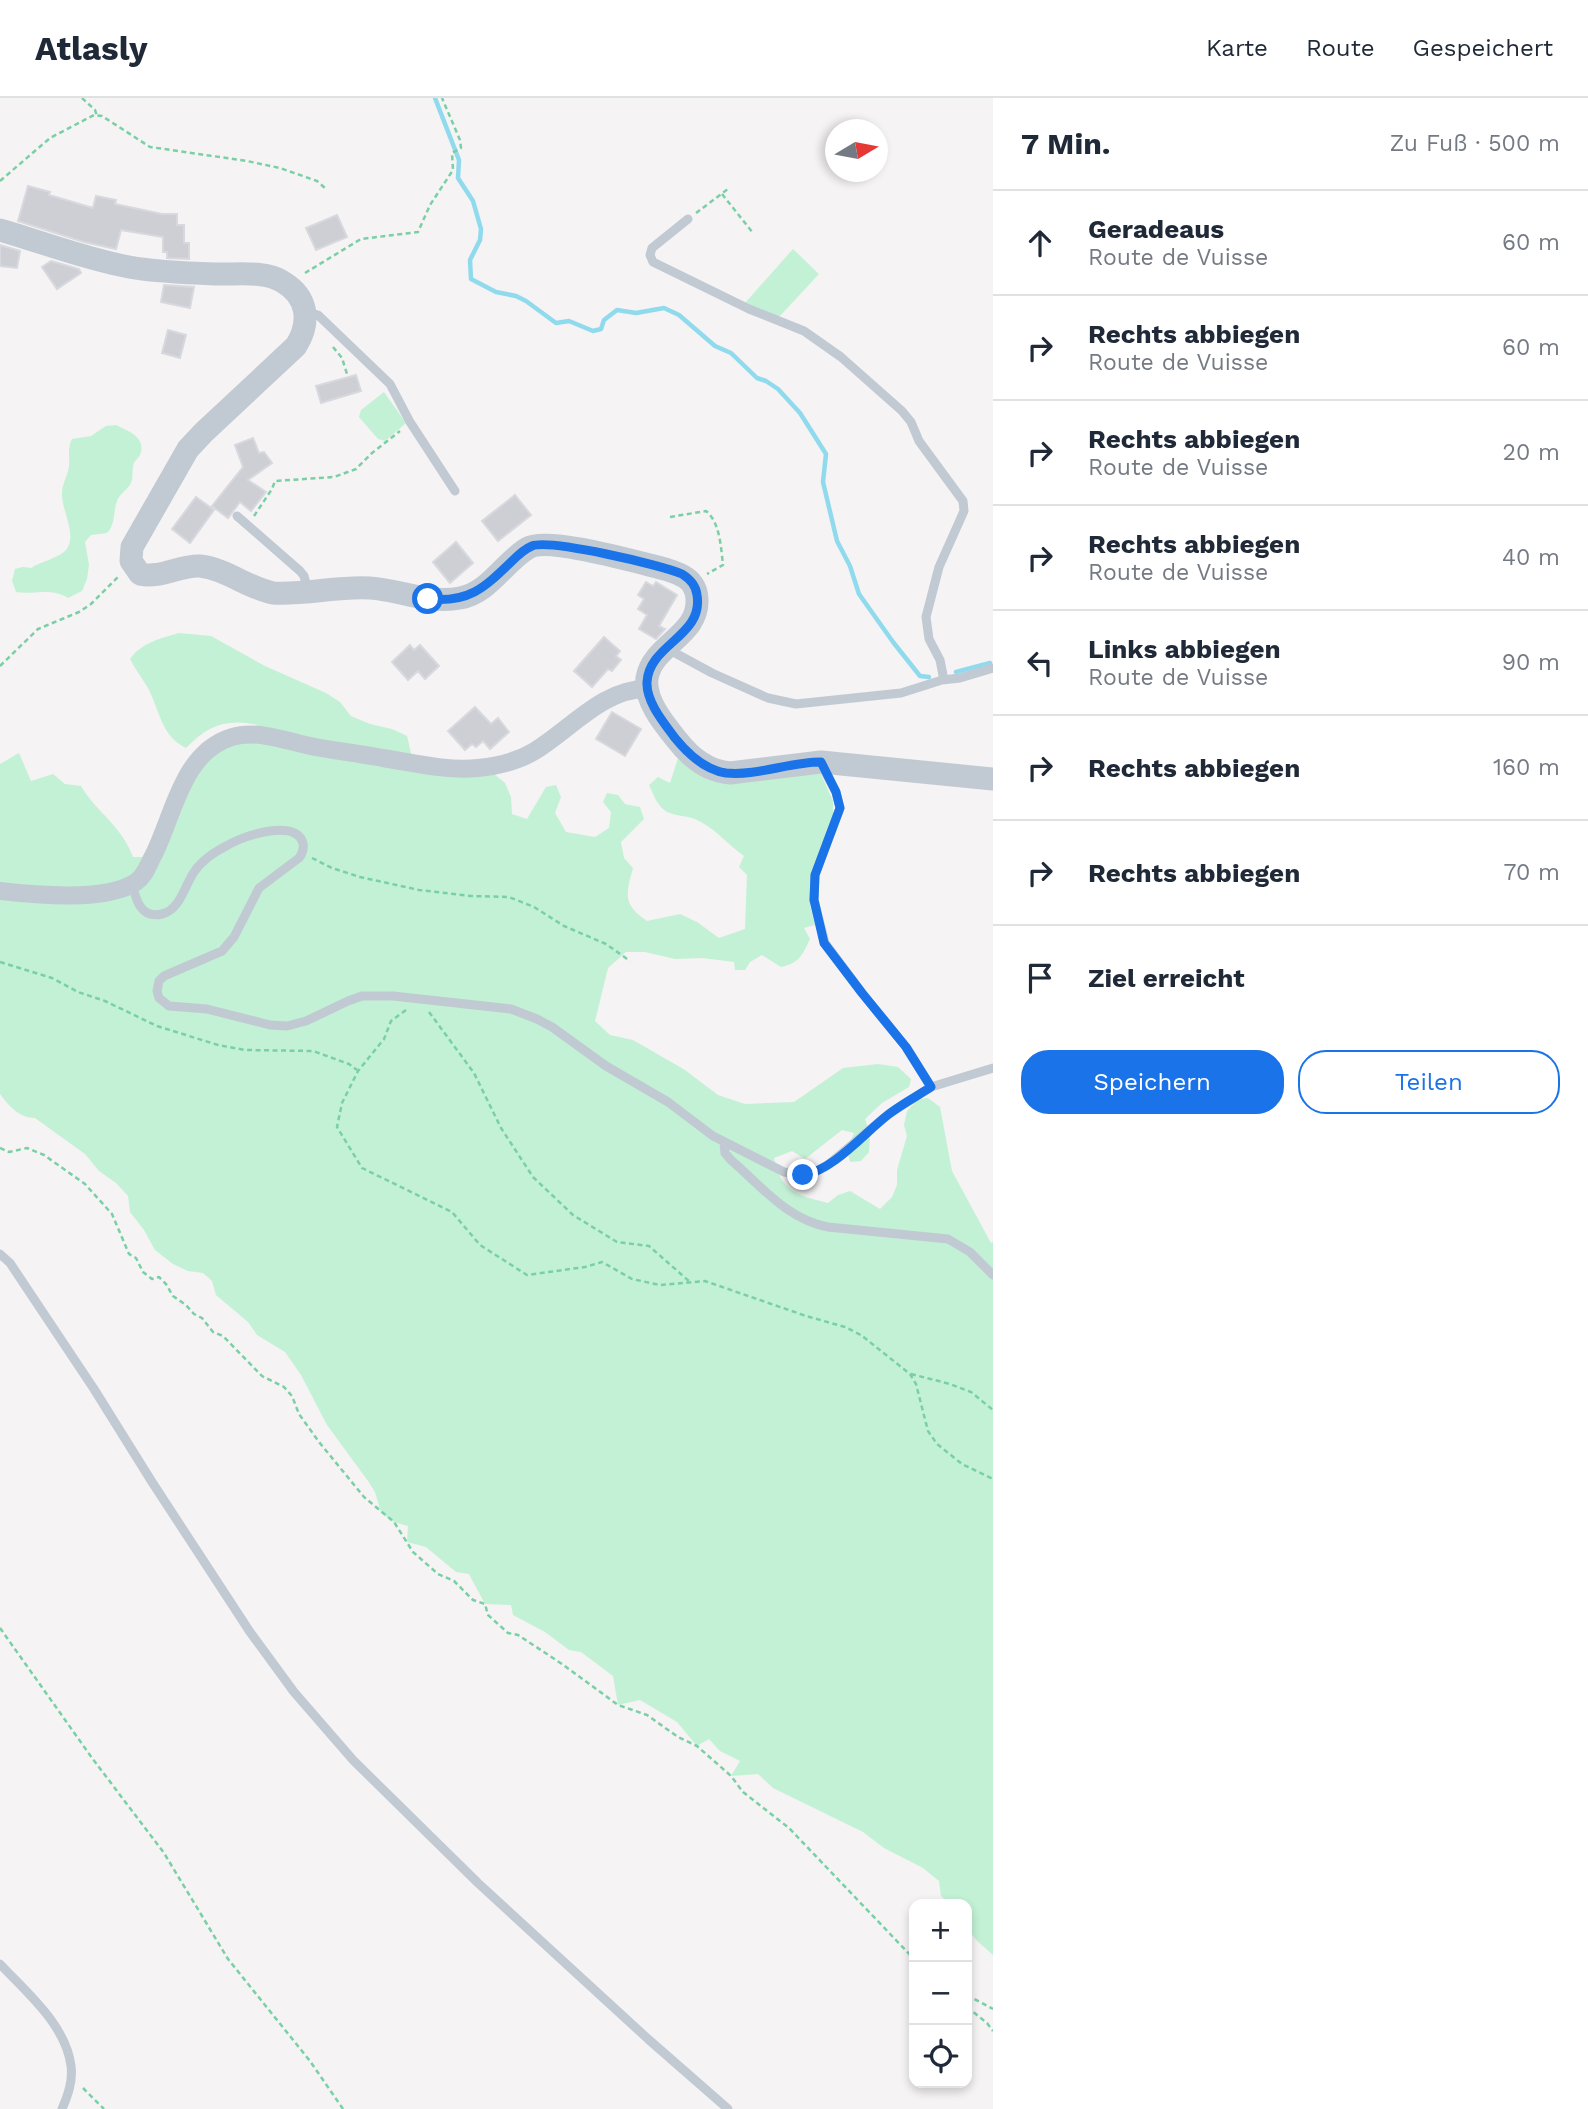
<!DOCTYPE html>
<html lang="de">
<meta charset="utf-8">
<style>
body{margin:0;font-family:"Work Sans",sans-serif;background:#f6f6f7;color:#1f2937}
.controls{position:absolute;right:21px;bottom:21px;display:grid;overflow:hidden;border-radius:14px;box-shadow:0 4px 10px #0003}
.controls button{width:63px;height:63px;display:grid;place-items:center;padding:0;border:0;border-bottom:2px solid #e0e1e3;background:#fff;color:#1f2937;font:35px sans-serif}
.compass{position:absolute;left:825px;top:21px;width:63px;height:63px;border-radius:50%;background:#fff;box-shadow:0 4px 10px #0003;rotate:80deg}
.stop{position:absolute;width:21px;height:21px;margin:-16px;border:5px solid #1a73e8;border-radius:50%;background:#fff}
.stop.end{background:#1a73e8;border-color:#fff;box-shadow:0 2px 7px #0008}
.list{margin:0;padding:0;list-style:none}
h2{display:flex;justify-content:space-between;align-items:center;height:91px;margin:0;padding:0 28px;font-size:30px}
h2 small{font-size:23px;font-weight:400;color:#747a83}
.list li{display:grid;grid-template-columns:46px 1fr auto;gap:21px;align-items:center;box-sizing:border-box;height:105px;padding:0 28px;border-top:2px solid #e0e1e3}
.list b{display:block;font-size:26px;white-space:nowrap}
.list p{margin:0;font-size:23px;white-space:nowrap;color:#747a83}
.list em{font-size:23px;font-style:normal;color:#747a83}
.actions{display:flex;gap:14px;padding:21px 28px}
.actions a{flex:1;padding:16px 0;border:2px solid #1a73e8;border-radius:28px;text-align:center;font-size:24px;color:#1a73e8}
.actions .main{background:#1a73e8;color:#fff}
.icon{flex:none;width:38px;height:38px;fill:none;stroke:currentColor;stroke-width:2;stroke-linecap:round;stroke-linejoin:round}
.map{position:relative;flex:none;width:993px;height:2011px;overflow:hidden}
header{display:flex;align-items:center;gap:42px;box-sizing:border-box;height:98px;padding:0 35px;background:#fff;border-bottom:2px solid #e0e1e3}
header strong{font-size:33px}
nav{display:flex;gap:38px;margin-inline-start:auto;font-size:24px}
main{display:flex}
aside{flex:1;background:#fff}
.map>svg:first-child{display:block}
</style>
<header>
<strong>Atlasly</strong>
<nav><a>Karte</a><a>Route</a><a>Gespeichert</a></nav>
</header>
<main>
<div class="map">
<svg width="993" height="2011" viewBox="0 0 993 2011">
<rect width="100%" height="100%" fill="#f5f3f3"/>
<path fill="#c3f1d5" d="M793 151 819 176 778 220 745 205Z
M384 294 406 325 385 343 378 341 359 319 361 312Z
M116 327C128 333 147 339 140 357 139 360 135 362 134 365 132 370 133 377 132 382 130 390 123 393 119 399 112 410 117 425 107 435L91 437 85 444 89 467 87 481 82 493 68 500C51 489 34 497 16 494L12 483 15 471 23 469 31 470C40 464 58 460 65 453 79 439 61 412 62 395 62 386 68 377 69 368 70 358 67 351 72 341L91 338 106 328Z
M179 535 211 538 265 568 326 595 340 604 351 618 370 626 392 631 407 638 413 664 493 675 505 685 511 699 512 716 527 721 546 689 556 687 561 699 555 715 566 734 595 739 609 730 611 714 603 704 607 695 618 697 625 706 640 709 644 721 621 744 624 760 633 770C626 796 622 806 647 823L680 816 697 824 719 840 745 831 747 777 739 769 744 758C727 746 714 729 695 721 685 717 670 718 663 711 656 705 653 695 649 687L658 679 670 685 679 657 693 669 818 670 833 703V716L811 787 810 807 815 827 804 830 810 841C802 858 799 865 781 869L762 857 750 864 745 872H735L734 864 702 860 675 861 645 854H626L608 870 595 923 610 937 633 942 685 972 718 997 745 1006 794 1004 843 970 878 966 898 969 911 981 909 989 882 1005 865 1021 870 1036 869 1054 861 1063 850 1064 847 1052 854 1035 842 1032 805 1061 792 1053 774 1060C781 1094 797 1097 828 1105L838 1097 850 1093 880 1111 892 1099 897 1087V1072L907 1038 904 1027 907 1013 918 1001 928 1000 940 1009 952 1073 991 1145 993 1144V1857C970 1836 967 1838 967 1806H950L941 1798 939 1783 923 1770 884 1750 863 1734 773 1690 758 1676 731 1678 740 1663 720 1653 709 1641 697 1648 677 1624 640 1602 618 1607 613 1578 581 1554 569 1552 545 1534 513 1517 511 1507 485 1506 469 1476 456 1474 426 1449 407 1444 408 1428 394 1424 381 1415 375 1394 368 1383 327 1327 301 1277 285 1254 257 1237 248 1224 216 1197 212 1183 203 1175 188 1173 173 1166 155 1152 144 1132 130 1114 128 1098 116 1085 99 1073 85 1056 35 1020C19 1020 9 1008 0 996V666L19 655 31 683 53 676 65 686 81 688C97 715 122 728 133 759H158L187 688 218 651 255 633 258 627C227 620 208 627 186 650 161 638 160 613 148 590 142 580 135 571 130 561 141 545 161 540 179 535Z"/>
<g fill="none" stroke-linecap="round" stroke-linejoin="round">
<path stroke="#90daee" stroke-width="4.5" d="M435 0 459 62 458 80 473 103 481 131 480 142 470 162 471 181 496 194 516 198 526 203 556 225 569 223 593 233 601 231 604 222 617 212 636 215 664 210 679 217 715 248 731 255 757 280 766 283 778 291 800 315 826 356 823 384 837 443 850 468 859 496 893 544 920 578 929 579
M956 574 990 565"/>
</g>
<path fill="#cdcfd5" stroke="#d7d9de" stroke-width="2" d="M28 88 50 94 49 97 93 110 96 98 116 102 115 106 162 116H177V127H184V145H189V161L167 160V154H163V139L121 132 116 151 84 144 18 123Z
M337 117 347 139 316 152 306 130Z
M0 147 20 153 17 170 0 168Z
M51 163 79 171 81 175 57 191 42 169Z
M164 187 194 189 190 210 161 204Z
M168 232 186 237 180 260 162 255Z
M356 277 361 293 321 305 316 288Z
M253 340 259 355 264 354 272 365 248 382 266 394 251 413 240 404 228 420 212 408 243 369 235 347Z
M515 397 531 417 498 443 482 423Z
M196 399 214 412 190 445 172 431Z
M456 444 473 465 450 485 433 464Z
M646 484 653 488 656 484 677 497 659 528 665 531 656 541 639 531 647 517 638 511 644 501 638 497Z
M604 539 620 553 616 558 621 562 612 573 608 571 592 589 574 573Z
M410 547 414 552 420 547 439 568 425 581 418 573 408 582 392 564Z
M475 609 491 626 498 620 509 634 490 651 483 643 476 649 472 646 465 652 448 633Z
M612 614 641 631 625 658 596 641Z"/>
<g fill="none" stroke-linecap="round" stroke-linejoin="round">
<path stroke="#7ad0a6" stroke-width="2.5" stroke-dasharray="5 3.5" stroke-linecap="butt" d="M82 0 95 12 97 18
M0 83 50 40 94 17 102 18 150 49 247 63 280 70 317 83 325 90
M722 96 753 135
M696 115 728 91
M305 175 361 141 418 134 430 107 453 72 452 55 461 50 460 42 442 0
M333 249 342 260 347 276
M254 418 272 391 275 383 334 379 356 371 372 355 400 333
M670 419 706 413C720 424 721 450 723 467L707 476
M0 568 38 531 79 514 91 506 118 479
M312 760 332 770 360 779 419 792 471 798 509 799 534 809 564 828 606 846 630 863
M0 864 52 880 78 894 105 903 157 928 218 947 245 952 313 953 349 966 357 972
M406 912 391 923 384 941 358 973 342 1005 337 1029 362 1070 452 1114 480 1147 527 1177 585 1169 602 1164 632 1181 660 1187 705 1183 806 1218 845 1229 861 1237 910 1276 916 1286 928 1333 937 1346 962 1366 993 1381
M429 914 474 975 501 1030 533 1079 573 1117 617 1144 649 1148 690 1184
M0 1050 9 1054 27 1050 44 1057 85 1086 112 1116 129 1156 136 1160 143 1174 152 1181 159 1179 166 1186 173 1198 186 1207 194 1216 202 1220 213 1234 223 1238 262 1278 284 1289 292 1298 299 1316 319 1344 364 1399 394 1424 413 1454 438 1476 454 1483 473 1502 485 1506 488 1517 508 1535 518 1537 562 1566 618 1607 647 1617 678 1639 697 1648 731 1678 743 1694 789 1730 914 1861
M911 1276 950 1286 971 1294 993 1312
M0 1530 92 1660 164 1755 228 1861 310 1963 343 2011
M967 1897 993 1911
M967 1909 987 1925 993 1933
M83 1990 104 2011"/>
<path stroke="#c1cad2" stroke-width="9" d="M307 214 318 217 390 286 410 324 455 393
M237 418 300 473 304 478 308 493
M666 550 712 575 768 600 796 606 901 595 942 582 943 577 940 562 929 541 926 519 939 469 964 413 963 403 919 343 911 324 902 313 841 259 804 233 749 211 653 164 650 157 652 150 688 121
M942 582 960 580 993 570
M821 666 836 694 840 710 815 777 814 802 825 845 862 895 906 949 931 989
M132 786C136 802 141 821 162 816 180 812 185 787 194 774 202 762 216 753 228 747 243 738 295 720 303 745 304 751 303 755 299 760L259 790 234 839 222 853 164 878 159 883 157 893 159 900 169 908 207 911 270 927 287 928 306 923 348 903 362 898H393L511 911 537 921 552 929 606 968 668 1004 713 1038 784 1074 803 1077 814 1075 829 1066 890 1015 931 989 993 970
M724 1044 725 1055 731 1062C761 1088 788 1122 828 1129L948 1141 970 1154 993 1177
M0 1156 10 1165 94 1291 152 1384 250 1534 294 1594 353 1662 478 1785 648 1941 728 2011
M0 1866C27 1895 66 1927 71 1968 73 1983 68 1997 62 2011"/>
<path stroke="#c1cad2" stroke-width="18" d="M0 793C35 797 106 804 136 784 145 778 148 767 153 758 174 717 182 654 232 639 258 631 289 644 315 649 338 653 361 656 383 660 415 665 446 673 478 670 497 668 516 664 533 654 569 633 603 590 647 591"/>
<path stroke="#c1cad2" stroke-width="23" d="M0 132C42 144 85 161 129 169 157 174 186 175 215 176 235 177 265 172 283 184 308 199 311 224 296 248L204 334 188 351 132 449 131 463 140 476C160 481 180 467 200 468 226 471 248 490 273 495 305 497 338 488 370 490 401 492 428 506 460 500 489 495 504 464 528 450 547 438 640 465 665 471 681 476 696 481 697 501 699 538 653 546 647 580 644 602 664 626 677 642 690 659 707 673 730 675L821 664 993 681"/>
</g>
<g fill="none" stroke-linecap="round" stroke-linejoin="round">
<path stroke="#1a73e8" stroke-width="9" d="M428 501C469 505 484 490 511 464 517 458 524 451 532 448 550 441 662 467 682 476 690 481 696 487 697 497 704 538 649 546 647 584 646 604 664 625 675 640 688 656 705 672 726 675 758 678 789 664 821 664L836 694 840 710 815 777 814 802 824 845 862 895 906 949 931 989C917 998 902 1006 889 1016 864 1035 834 1072 803 1077"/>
</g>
</svg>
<div class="controls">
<button>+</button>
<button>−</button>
<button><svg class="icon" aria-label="locate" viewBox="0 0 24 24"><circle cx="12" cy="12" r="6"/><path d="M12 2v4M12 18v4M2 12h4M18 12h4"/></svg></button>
</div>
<svg class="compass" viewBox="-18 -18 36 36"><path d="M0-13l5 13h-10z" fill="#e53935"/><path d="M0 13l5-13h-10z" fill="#747a83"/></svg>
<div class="stop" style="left:428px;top:501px"></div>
<div class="stop end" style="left:803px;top:1077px"></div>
</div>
<aside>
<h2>7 Min.<small>Zu Fuß · 500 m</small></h2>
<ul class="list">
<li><svg class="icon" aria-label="ahead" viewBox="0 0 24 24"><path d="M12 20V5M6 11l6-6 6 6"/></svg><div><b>Geradeaus</b><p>Route de Vuisse</p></div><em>60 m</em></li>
<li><svg class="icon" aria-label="right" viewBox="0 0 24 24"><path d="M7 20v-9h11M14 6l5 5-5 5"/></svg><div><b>Rechts abbiegen</b><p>Route de Vuisse</p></div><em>60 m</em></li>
<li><svg class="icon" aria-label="right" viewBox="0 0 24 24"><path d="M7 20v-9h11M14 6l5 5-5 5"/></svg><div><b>Rechts abbiegen</b><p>Route de Vuisse</p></div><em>20 m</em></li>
<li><svg class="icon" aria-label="right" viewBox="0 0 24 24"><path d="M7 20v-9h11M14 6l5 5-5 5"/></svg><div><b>Rechts abbiegen</b><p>Route de Vuisse</p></div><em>40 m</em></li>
<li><svg class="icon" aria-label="left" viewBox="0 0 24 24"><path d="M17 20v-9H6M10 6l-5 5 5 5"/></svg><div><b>Links abbiegen</b><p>Route de Vuisse</p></div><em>90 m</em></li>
<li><svg class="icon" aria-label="right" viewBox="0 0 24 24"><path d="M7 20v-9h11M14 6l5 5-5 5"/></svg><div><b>Rechts abbiegen</b></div><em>160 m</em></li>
<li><svg class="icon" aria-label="right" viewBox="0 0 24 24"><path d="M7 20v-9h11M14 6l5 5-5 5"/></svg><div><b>Rechts abbiegen</b></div><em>70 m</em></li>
<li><svg class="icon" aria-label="arrive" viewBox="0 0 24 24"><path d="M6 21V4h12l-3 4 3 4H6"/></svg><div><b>Ziel erreicht</b></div></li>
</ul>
<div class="actions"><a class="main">Speichern</a><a>Teilen</a></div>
</aside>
</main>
